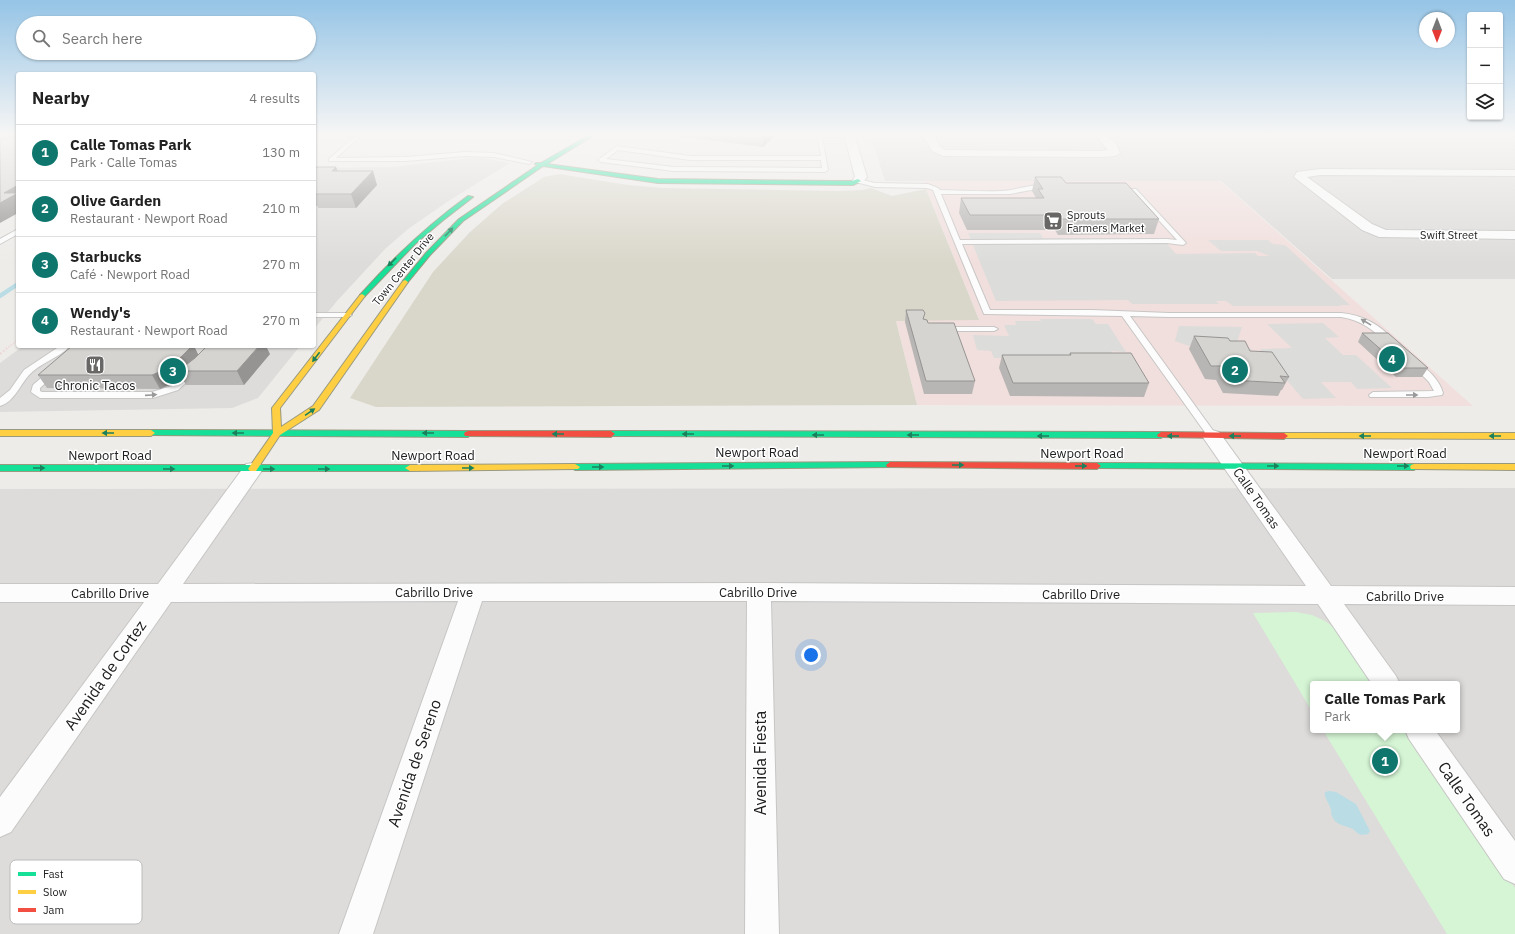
<!DOCTYPE html>
<meta charset="utf-8">
<style>
body{margin:0;font-family:"IBM Plex Sans",sans-serif;background:#f2f2f2;color:#222}
.controls{position:absolute;right:12px;top:12px;display:grid;overflow:hidden;border-radius:4px;box-shadow:0 1px 3px #0004}
.controls button{width:36px;height:36px;display:grid;place-items:center;padding:0;border:0;border-bottom:1px solid #e0e0e0;background:#fff;color:#222;font:20px sans-serif}
.compass{position:absolute;left:1419px;top:12px;width:36px;height:36px;border-radius:50%;background:#fff;box-shadow:0 1px 3px #0004;rotate:180deg}
.you{position:absolute;left:811px;top:655px;width:14px;height:14px;margin:-10px;border:3px solid #fff;border-radius:50%;background:#1a73e8;box-shadow:0 0 0 6px #1a73e833}
.badge{display:grid;place-items:center;width:26px;height:26px;border-radius:50%;background:#0f766e;color:#fff;font-size:13px;font-weight:700}
.pin{position:absolute;translate:-50% -50%;border:2px solid #fff;box-shadow:0 1px 4px #0006}
.popup{position:absolute;left:1310px;top:681px;width:150px;height:52px;box-sizing:border-box;display:grid;place-content:center;border-radius:4px;background:#fff;filter:drop-shadow(0 1px 3px #0005);font-size:13px;white-space:nowrap;color:#767676}
.popup b{font-size:15px;color:#222}
.popup::after{content:'';position:absolute;left:50%;top:100%;margin-left:-8px;border:8px solid transparent;border-top-color:#fff}
.list{margin:0;padding:0;list-style:none}
h2{display:flex;justify-content:space-between;align-items:center;height:52px;margin:0;padding:0 16px;font-size:17px}
h2 small{font-size:13px;font-weight:400;color:#767676}
.list li{display:grid;grid-template-columns:26px 1fr auto;gap:12px;align-items:center;box-sizing:border-box;height:56px;padding:0 16px;border-top:1px solid #e0e0e0}
.list b{display:block;font-size:15px;white-space:nowrap}
.list p{margin:0;font-size:13px;white-space:nowrap;color:#767676}
.list em{font-size:13px;font-style:normal;color:#767676}
.icon{flex:none;width:22px;height:22px;fill:none;stroke:currentColor;stroke-width:2;stroke-linecap:round;stroke-linejoin:round}
.map{position:relative;flex:none;width:1515px;height:934px;overflow:hidden}
.search{position:absolute;background:#fff;box-shadow:0 1px 3px #0004;left:16px;top:16px;width:300px;height:44px;display:flex;align-items:center;gap:10px;box-sizing:border-box;padding:0 14px;border-radius:22px;color:#767676;font-size:15px}
.panel{position:absolute;background:#fff;box-shadow:0 1px 3px #0004;left:16px;top:72px;width:300px;height:276px;border-radius:4px}
.map>svg:first-child{display:block}
</style>
<div class="map">
<svg width="1515" height="934" viewBox="0 0 1515 934">
<rect width="100%" height="100%" fill="#eeece9"/>
<path fill="#dddcda" fill-rule="evenodd" d="M870 134H1498L1515 142V279H1332L1221 181H885Z
M470 158H482L510 163 450 200 408 229 385 249 337 301 314 329V168L392 167Z
M23 346H300L258 398 232 408 0 412V363Z
M1515 488V934H0V489ZM1313 684H1457V730H1313Z"/>
<path fill="#f1dfdd" d="M923 181H1220L1473 406 917 405 896 320H979Z"/>
<path fill="#dcdcda" d="M968 233H1040L1043 238H1162L1176 254 1255 253 1258 256H1270L1257 251H1221L1208 240H1268L1273 244 1285 245 1350 305H1339L1342 306H1233L1226 301H1216L1219 304H1132L1128 300 996 301Z
M1040 319H1092L1096 324H1108L1126 352 1111 351 1115 358H994L991 351 977 350 973 335 1009 336 1004 325H1016L1015 321H1041Z
M1323 323 1339 337 1325 338 1343 355H1356L1392 388 1357 389 1351 382H1321L1336 398 1303 399 1260 349 1292 348 1267 324Z
M1179 326 1242 327 1237 342 1253 350 1234 349 1192 343 1189 346 1175 341Z"/>
<path fill="#d9d7ca" d="M559 174 628 185 663 188 838 191 863 190 871 188 892 196 926 189 979 320 896 321 917 405 376 407 350 398 433 272 470 232 502 204 544 177Z"/>
<path fill="#d5f5d5" d="M1296 612 1312 615 1325 621 1336 629 1374 684H1313V713L1253 613Z
M1323 730H1406L1515 888V934H1447Z"/>
<path fill="#badce4" d="M1329 791 1336 792 1356 804 1370 831 1368 834C1360 836 1358 834 1353 829 1345 825 1336 826 1332 816 1330 812 1332 810 1330 807 1328 801 1324 798 1325 792Z"/>
<g fill="none" stroke-linecap="round" stroke-linejoin="round">
<path stroke="#badce4" stroke-width="4.5" d="M0 296 18 284"/>
<g stroke="#c7c6c5" stroke-width="2">
<path id="lane" d="M0 134H18V136H0Z
M357 134H363L336 158 406 157 465 152 494 153 532 162 529 164 494 157 465 156 406 161H329V159Z
M817 134H850L852 135 849 137H822L828 170 825 172 674 171 601 162 598 160 617 146 690 156H821ZM618 150 690 160H821L822 168 674 167 606 159Z
M858 179 875 183 928 184 938 188 940 190C962 190 990 193 1011 190 1022 188 1039 182 1048 188L1045 190H1031L1010 194H941L960 240 1167 239 1177 240 1134 193H1121L1118 191 1121 189H1136L1186 243 1183 245 1167 243 962 244 990 310H1092L1169 313H1341C1362 315 1380 324 1394 341L1390 343H1387C1373 330 1361 320 1341 317H1169L1130 316 1217 436 1215 438H1209L1122 316 984 314 933 190 927 188 875 187 856 182 855 181Z
M18 229V234L0 244V239Z
M314 313H348L352 315 348 317H314Z
M941 327H994L998 329 994 331H941Z
M60 346H70C59 358 40 363 29 375 20 385 14 402 0 406V398L10 390 24 370Z
M1415 361 1418 362C1429 371 1439 379 1443 393L1442 395 1428 397H1370L1369 395 1373 392 1434 391 1429 382 1411 364Z
M52 370 56 373 40 388V391L42 392H152L172 386 189 371H195L196 373 178 390 153 398H40L31 392 33 385 49 371Z"/>
</g>
<g stroke="#c7c6c5" stroke-width="2">
<path id="street" d="M844 134H854L867 177 862 183H854L852 181 855 177Z
M923 134H933L940 147 945 150 1101 151 1108 150 1095 134H1105L1116 144 1120 153 1115 156 1101 157 943 156 932 151Z
M1320 169 1515 170V176L1320 175 1307 177 1372 224 1386 230 1515 231V239L1379 237 1362 230 1294 177 1297 172Z
M1212 430 1219 432 1331 586 1515 587V605L1344 604 1396 676 1400 684H1372L1318 604 771 601 779 934H745L747 601H482L373 934H339L458 601 171 602 11 832 0 837V797L144 602H0V584H158L246 464 253 463 260 464 263 469 183 584 759 583 1306 586 1202 436 1205 432Z
M1405 730H1435L1515 841V884L1504 879 1409 739Z"/>
</g>
<g stroke="#98997f" stroke-width="2">
<path id="fast" d="M591 134H596L547 164 658 179 837 181H852L858 179 861 181 853 185 658 183 543 166 463 221 430 255 407 283H403V281L426 253 459 219 538 165 535 164 536 163H541Z
M468 196 473 197 442 221 415 244 364 297H360V295C393 258 428 225 468 196Z
M151 430 468 431 472 434 468 437 148 435 147 433Z
M611 431 1161 432 1165 435 1161 438 608 436 607 434Z
M890 462 894 465 893 467 575 470 570 467 575 464Z
M1097 463 1414 464 1418 467 1414 470 1094 468 1093 466Z
M0 465H410L415 468 410 471H0Z"/>
</g>
<g stroke="#98997f" stroke-width="2">
<path id="slow" d="M405 280 408 282 319 410 280 435 256 471H250L248 469 273 433 272 408 360 295 362 294 365 296 280 408 281 427 313 406 403 281Z
M0 430H151L155 433 151 436H0Z
M1284 433H1515V439L1281 438 1280 436 1281 434Z
M575 464 580 467 578 469 410 471 405 468 410 465Z
M1414 464H1515V470L1411 469 1410 467 1411 465Z"/>
</g>
<g stroke="#98997f" stroke-width="2">
<path id="jam" d="M468 431H611L615 434 611 437 465 436 464 434 465 432Z
M1161 432 1284 433 1288 436 1284 439 1158 437 1157 435Z
M890 462 1097 463 1101 466 1097 469 887 467 886 465Z"/>
</g>
<path stroke="#ecdbd9" stroke-width="2" stroke-dasharray="1.5 1.5" stroke-linecap="butt" d="M6 349 18 340"/>
<path stroke="#ecdbd9" stroke-width="2.5" stroke-dasharray="2 2" stroke-linecap="butt" d="M0 354 7 348"/>
<use href="#lane" fill="#fcfcfc" fill-rule="evenodd"/>
<use href="#street" fill="#fcfcfc" fill-rule="evenodd"/>
<use href="#fast" fill="#16e098" fill-rule="evenodd"/>
<use href="#slow" fill="#ffcf43" fill-rule="evenodd"/>
<use href="#jam" fill="#f24e42" fill-rule="evenodd"/>
</g>
<path fill="#b8b6b4" d="M656 134H776L763 147Z
M314 167H336L338 171 377 185 356 208H318V206H314Z
M1035 177 1066 183 1159 219 1154 234 1058 235 1055 230H967L959 213 961 198H1036L1032 191Z
M906 310 924 319 928 323 975 381 972 394H924L905 322Z
M1362 333 1428 368 1422 377H1396L1358 342Z
M1194 336 1230 341 1250 351 1289 377 1282 390H1281L1278 396 1223 393 1216 380 1205 379 1189 349Z
M194 346 198 355 270 354 244 385H186L181 376 169 385 160 389 47 388 38 375Z
M1070 353 1149 383 1144 397 1010 396 999 368 1002 355H1069Z"/>
<path fill="#969492" d="M763 134H776L763 147Z
M336 167 341 181 332 171Z
M373 171 377 185 356 208 351 194Z
M18 185V213L0 223V203L4 193Z
M192 346H194L200 358 178 371 181 376 169 385 160 389 152 375Z
M259 346H266L270 354 244 385 237 371Z"/>
<path fill="#d6d4d1" stroke="#969492" d="M18 136V185L4 193H18L0 203V139Z
M314 167H336L332 171H373L351 194H314L316 191H314Z
M1035 177H1061L1066 183H1126L1159 219H1062L1059 215H970L961 198H1044L1038 189H1043Z
M906 310H923L925 313 923 319 927 320 928 323H954L975 381H926Z
M1362 333H1388L1428 368H1402Z
M1194 336 1228 338 1230 341H1245L1250 351 1272 352 1289 377 1280 376 1285 383 1229 380 1221 366H1211Z
M72 346H192L178 360 162 371 152 375H38Z
M207 346H259L237 371H178L195 358Z
M1070 353H1131L1149 383H1013L1002 355H1071Z"/>
<defs><path id="oneway-solid" d="M-6-.8H1V-3.2L6.5 0L1 3.2V.8H-6Z"/></defs>
<g fill="#1b805c">
<use href="#oneway-solid" transform="translate(449 232) rotate(-46)"/>
<use href="#oneway-solid" transform="translate(392 262) rotate(135)"/>
<use href="#oneway-solid" transform="translate(316 357) rotate(127)"/>
<use href="#oneway-solid" transform="translate(310 412) rotate(-34)"/>
<use href="#oneway-solid" transform="translate(108 433) rotate(180)"/>
<use href="#oneway-solid" transform="translate(238 433) rotate(-180)"/>
<use href="#oneway-solid" transform="translate(428 433) rotate(-180)"/>
<use href="#oneway-solid" transform="translate(558 434) rotate(-180)"/>
<use href="#oneway-solid" transform="translate(688 434) rotate(-180)"/>
<use href="#oneway-solid" transform="translate(818 435) rotate(-180)"/>
<use href="#oneway-solid" transform="translate(913 435) rotate(-180)"/>
<use href="#oneway-solid" transform="translate(1043 436) rotate(-180)"/>
<use href="#oneway-solid" transform="translate(1173 436) rotate(-180)"/>
<use href="#oneway-solid" transform="translate(1235 436) rotate(180)"/>
<use href="#oneway-solid" transform="translate(1365 436) rotate(180)"/>
<use href="#oneway-solid" transform="translate(1495 436) rotate(180)"/>
<use href="#oneway-solid" transform="translate(958 465)"/>
<use href="#oneway-solid" transform="translate(728 466)"/>
<use href="#oneway-solid" transform="translate(1081 466)"/>
<use href="#oneway-solid" transform="translate(1273 466)"/>
<use href="#oneway-solid" transform="translate(1403 466)"/>
<use href="#oneway-solid" transform="translate(598 467)"/>
<use href="#oneway-solid" transform="translate(39 468)"/>
<use href="#oneway-solid" transform="translate(468 468)"/>
<use href="#oneway-solid" transform="translate(169 469)"/>
<use href="#oneway-solid" transform="translate(269 469)"/>
<use href="#oneway-solid" transform="translate(324 469)"/>
</g>
<g fill="#999">
<use href="#oneway-solid" transform="translate(1366 322) rotate(-149)"/>
<use href="#oneway-solid" transform="translate(151 395) rotate(-4)"/>
<use href="#oneway-solid" transform="translate(1412 395)"/>
</g>
<linearGradient id="sky" x2="0" y2="1"><stop stop-color="#95c4e6"/><stop offset="0.51" stop-color="#f7f6f5"/><stop offset="1" stop-color="#f7f6f5" stop-opacity="0"/></linearGradient>
<rect width="1515" height="264" fill="url(#sky)"/>
<defs>
<g id="supermarket-square" transform="scale(1)"><rect x="-9" y="-9" width="18" height="18" rx="4" fill="#686766" stroke="#fff"/><path d="M-6-5.5h2.5l.6 2H6L4.5 2H-2.5L-4.4-4H-6ZM-1.5 3.2a1.3 1.3 0 1 0 .1 0ZM3 3.2a1.3 1.3 0 1 0 .1 0Z" fill="#fff"/></g>
<g id="restaurant-square" transform="scale(1)"><rect x="-9" y="-9" width="18" height="18" rx="4" fill="#686766" stroke="#fff"/><path d="M-5-6h1v4h1v-4h1v4h1v-4h1v5L-1.5 .5V6h-2V.5L-5-1ZM5-6V6H3V1.5H1.5Q1.5-4 5-6Z" fill="#fff"/></g>
</defs>
<g fill-rule="evenodd">
<use href="#supermarket-square" x="1053" y="221"/>
<use href="#restaurant-square" x="95" y="365"/>
</g>
<g text-anchor="middle" stroke-width="3" stroke-linejoin="round" paint-order="stroke">
<g font-size="11" fill="#202020" stroke="#fff" text-anchor="start">
<text x="1067" y="219">Sprouts<tspan x="1067" dy="13">Farmers Market</tspan></text>
</g>
<g font-size="11" fill="#202020" stroke="#fff">
<text x="1449" y="239">Swift Street</text>
<text transform="translate(403 269) rotate(-51)" y="4">Town Center Drive</text>
</g>
<g font-size="13" fill="#202020" stroke="#fff">
<text x="95" y="390">Chronic Tacos</text>
</g>
<g font-size="13" fill="#202020" stroke="#fff">
<text x="757" y="457">Newport Road</text>
<text x="1082" y="458">Newport Road</text>
<text x="1405" y="458">Newport Road</text>
<text x="110" y="460">Newport Road</text>
<text x="433" y="460">Newport Road</text>
<text transform="translate(1257 498) rotate(55)" y="5">Calle Tomas</text>
<text x="434" y="597">Cabrillo Drive</text>
<text x="758" y="597">Cabrillo Drive</text>
<text x="110" y="598">Cabrillo Drive</text>
<text x="1081" y="599">Cabrillo Drive</text>
<text x="1405" y="601">Cabrillo Drive</text>
</g>
<g font-size="16" fill="#202020" stroke="#fff">
<text transform="translate(105 675) rotate(-55)" y="6">Avenida de Cortez</text>
<text transform="translate(414 763) rotate(-71)" y="6">Avenida de Sereno</text>
<text transform="translate(760 763) rotate(-90)" y="6">Avenida Fiesta</text>
<text transform="translate(1467 799) rotate(55)" y="6">Calle Tomas</text>
</g>
</g>
<rect x="10" y="860" width="132" height="64" rx="6" fill="#fff" stroke="#bcbcbc" stroke-width="1"/>
<rect x="18" y="872" width="18" height="4" fill="#16e098"/>
<rect x="18" y="890" width="18" height="4" fill="#ffcf43"/>
<rect x="18" y="908" width="18" height="4" fill="#f24e42"/>
<g font-size="11" fill="#202020">
<text x="43" y="878">Fast</text>
<text x="43" y="896">Slow</text>
<text x="43" y="914">Jam</text>
</g>
</svg>
<div class="controls">
<button>+</button>
<button>−</button>
<button><svg class="icon" aria-label="layers" viewBox="0 0 24 24"><path d="M12 4l9 5-9 5-9-5zM3 14l9 5 9-5"/></svg></button>
</div>
<svg class="compass" viewBox="-18 -18 36 36"><path d="M0-13l5 13h-10z" fill="#e53935"/><path d="M0 13l5-13h-10z" fill="#767676"/></svg>
<div class="you"></div>
<div class="pin badge" style="left:1385px;top:761px">1</div>
<div class="popup"><b>Calle Tomas Park</b>Park</div>
<div class="pin badge" style="left:1235px;top:370px">2</div>
<div class="pin badge" style="left:173px;top:371px">3</div>
<div class="pin badge" style="left:1392px;top:359px">4</div>
<div class="search"><svg class="icon" aria-label="search" viewBox="0 0 24 24"><circle cx="10" cy="10" r="6"/><path d="M15 15l6 6"/></svg>Search here</div>
<section class="panel">
<h2>Nearby<small>4 results</small></h2>
<ul class="list">
<li><span class="badge">1</span><div><b>Calle Tomas Park</b><p>Park · Calle Tomas</p></div><em>130 m</em></li>
<li><span class="badge">2</span><div><b>Olive Garden</b><p>Restaurant · Newport Road</p></div><em>210 m</em></li>
<li><span class="badge">3</span><div><b>Starbucks</b><p>Café · Newport Road</p></div><em>270 m</em></li>
<li><span class="badge">4</span><div><b>Wendy's</b><p>Restaurant · Newport Road</p></div><em>270 m</em></li>
</ul>
</section>
</div>
